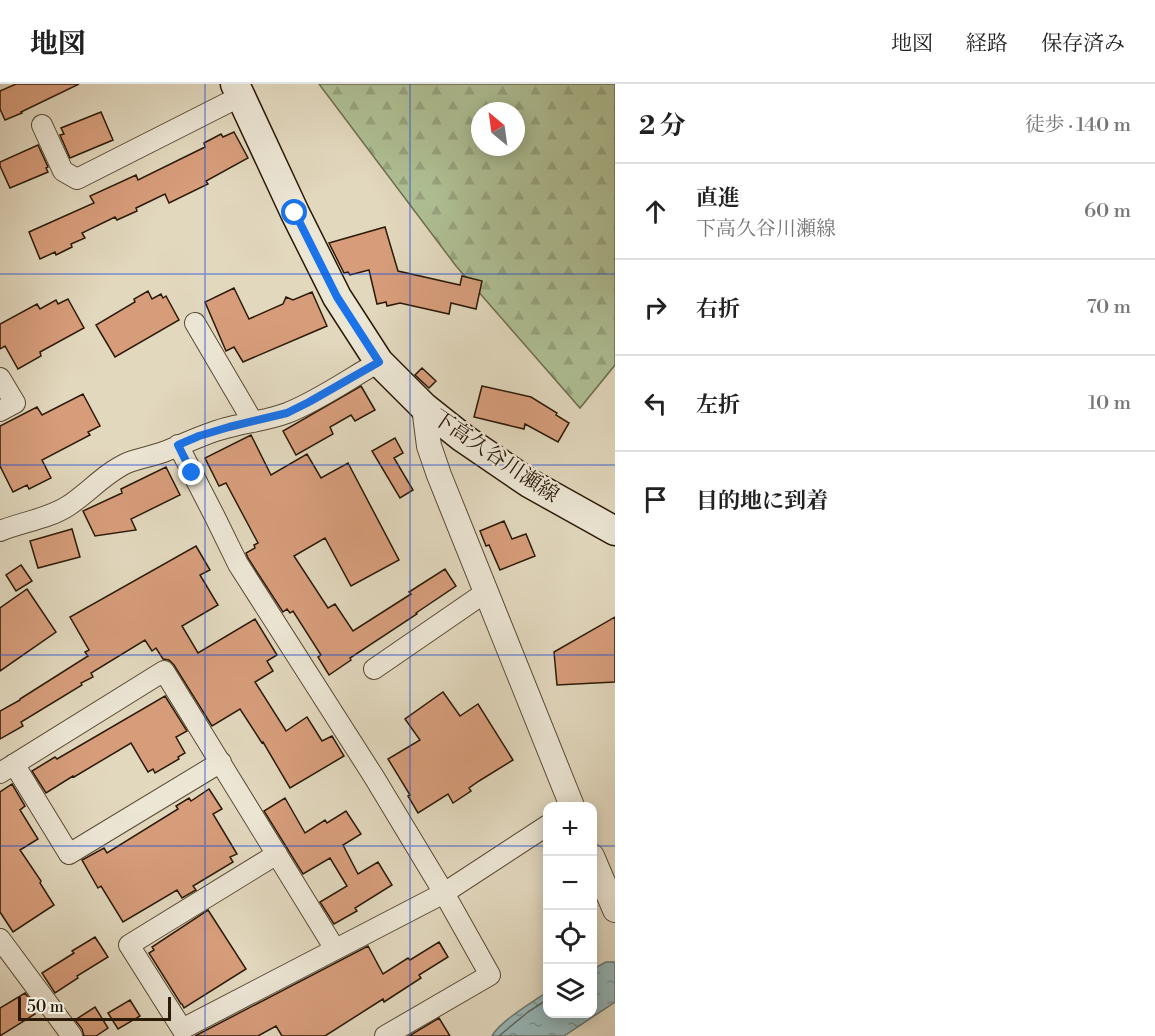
<!DOCTYPE html>
<html lang="ja">
<meta charset="utf-8">
<style>
body{margin:0;font-family:"Libre Bodoni","Noto Serif JP",serif;background:#f6f6f6;color:#222}
.controls{position:absolute;right:18px;bottom:18px;display:grid;overflow:hidden;border-radius:12px;box-shadow:0 3px 15px #0003}
.controls button{width:54px;height:54px;display:grid;place-items:center;padding:0;border:0;border-bottom:2px solid #e0e0e0;background:#fff;color:#222;font:30px sans-serif}
.compass{position:absolute;left:471px;top:18px;width:54px;height:54px;border-radius:50%;background:#fff;box-shadow:0 3px 15px #0003;rotate:331deg}
.scale{position:absolute;left:18px;bottom:15px;width:153px;box-sizing:border-box;padding-left:6px;border:3px solid #2b1a06;border-top:0;font-size:16px;line-height:21px;white-space:nowrap;color:#2b1a06;-webkit-text-stroke:4px #ece6d5;paint-order:stroke}
.stop{position:absolute;width:18px;height:18px;margin:-14px;border:4px solid #1a73e8;border-radius:50%;background:#fff}
.stop.end{background:#1a73e8;border-color:#fff;box-shadow:0 2px 6px #0008}
.list{margin:0;padding:0;list-style:none}
h2{display:flex;justify-content:space-between;align-items:center;height:78px;margin:0;padding:0 24px;font-size:26px}
h2 small{font-size:20px;font-weight:400;color:#767676}
.list li{display:grid;grid-template-columns:39px 1fr auto;gap:18px;align-items:center;box-sizing:border-box;height:96px;padding:0 24px;border-top:2px solid #e0e0e0}
.list b{display:block;font-size:22px;white-space:nowrap}
.list p{margin:0;font-size:20px;white-space:nowrap;color:#767676}
.list em{font-size:20px;font-style:normal;color:#767676}
.icon{flex:none;width:33px;height:33px;fill:none;stroke:currentColor;stroke-width:2;stroke-linecap:round;stroke-linejoin:round}
.map{position:relative;flex:none;width:615px;height:952px;overflow:hidden}
header{display:flex;align-items:center;gap:36px;box-sizing:border-box;height:84px;padding:0 30px;background:#fff;border-bottom:2px solid #e0e0e0}
header strong{font-size:28px}
nav{display:flex;gap:33px;margin-inline-start:auto;font-size:21px}
main{display:flex}
aside{flex:1;background:#fff}
.map>svg:first-child{display:block}
</style>
<header>
<strong>地図</strong>
<nav><a>地図</a><a>経路</a><a>保存済み</a></nav>
</header>
<main>
<div class="map">
<svg width="615" height="952" viewBox="0 0 615 952">
<defs>
<pattern id="forest-firs" width="22" height="20" patternUnits="userSpaceOnUse" patternTransform="scale(1.5)"><rect width="22" height="20" fill="#afc095"/><path d="M5 1l3.5 6h-7zM16 11l3.5 6h-7z" fill="#97a47f"/></pattern>
<pattern id="water-ripples" width="26" height="14" patternUnits="userSpaceOnUse" patternTransform="scale(1.5)"><rect width="26" height="14" fill="#97b8ba"/><path d="M2 4q2-2 4 0t4 0M15 11q2-2 4 0t4 0" fill="none" stroke="#7b9595"/></pattern>
</defs>
<rect width="100%" height="100%" fill="#e2d8be"/>
<filter id="stains"><feTurbulence type="fractalNoise" baseFrequency=".00333" numOctaves="4"/><feColorMatrix values="0 0 0 0 .2 0 0 0 0 .09 0 0 0 0 .02 0 0 0 .5 -.17"/></filter>
<radialGradient id="worn" r=".72"><stop offset=".6" stop-color="#630" stop-opacity="0"/><stop offset="1" stop-color="#630" stop-opacity=".3"/></radialGradient>
<path fill="url(#forest-firs)" stroke="#6d6d4e" stroke-width="1.5" fill-rule="evenodd" d="M319 0H615V281L580 324 456 182ZM480 27H516V63H480Z"/>
<path fill="url(#water-ripples)" stroke="#6c7972" stroke-width="1.5" d="M606 878H615V918L564 952H492C499 938 534 917 547 908L548 930H592L593 885Z"/>
<g fill="none" stroke-linecap="round" stroke-linejoin="round">
<path stroke="#616960" stroke-width="1.5" d="M499 952 528 928 548 915"/>
</g>
<path fill="#d79d7b" stroke="#2b1a06" stroke-width="1.5" d="M16 0H79L21 28 22 29 5 36 0 25V7Z
M101 28 113 56 70 74 60 51 64 50 61 44Z
M234 48 248 74 206 97 208 100 169 119 165 110 136 124 137 127 117 136 115 133 82 149 85 154 71 160 72 163 56 171 55 168 40 175 29 148 94 119 90 112 136 91 138 96 205 63 204 59 221 50 223 53Z
M38 61 48 83 46 84 48 88 10 104 0 82V78Z
M385 143 398 187 460 201 462 192 482 197 476 225 451 219 449 230 400 219 387 222 386 218 377 220 369 186 350 191 348 188 344 189 329 159Z
M234 204 249 235 283 220 286 213 293 216 312 208 327 242 243 278 234 263 226 267 205 218Z
M148 207 152 215 161 210 163 214 166 212 179 236 115 273 96 241 135 218 134 215Z
M68 215 84 244 40 268 41 272 18 285 5 262 0 265V240L37 220 40 225 56 216 58 220Z
M422 284 436 297 429 304 415 291Z
M361 302 375 326 355 337 351 331 330 343 333 350 296 371 283 347Z
M482 302 531 313 557 329 556 331 569 339 558 358 525 340 524 345 474 333Z
M83 310 100 342 88 348 90 351 42 376 51 394 29 405 27 401 13 408 0 382V342L37 323 42 331Z
M251 351 271 391 307 370 321 394 348 379 399 476 351 502 325 454 294 472 328 524 335 520 353 547 411 510 409 508 445 485 456 502 416 529 417 530 350 574 351 576 329 591 318 573 321 571 293 527 290 529 287 525 283 528 248 474 246 469 255 464 254 461 258 459 226 399 219 402 205 374Z
M395 354 403 369 394 374 413 406 400 414 372 367Z
M166 383 180 411 131 435 136 446 95 452 83 427 122 409 121 405Z
M504 437 512 455 526 450 535 472 500 486 489 461 486 462 480 447Z
M72 445 80 473 38 484 30 457Z
M196 462 210 486 200 491 218 521 182 542 198 569 255 535 277 571 267 577 273 587 255 598 286 647 307 633 322 657 332 652 344 672 290 704 263 658 262 659 240 625 212 642 174 581 169 576 163 575 156 564 152 567 145 556 91 589 93 593 81 599 82 601 21 638 23 642 0 655V627L20 616V615L88 572 85 568 89 566 70 533Z
M21 481 32 497 16 507 6 491Z
M27 505 56 548 0 587V524Z
M615 533V598L557 601 554 568Z
M443 608 460 632 478 620 513 676 479 697 469 704 471 707 453 719 448 710 418 729 408 712 410 711 388 675 420 656 405 635Z
M165 612 187 647 176 653 185 669 178 673 179 675 155 689 153 685 148 688 131 659 74 693 73 692 46 709 32 687 55 673 57 675Z
M12 700 25 722 20 726 38 755 20 766 41 797 40 799 54 821 13 848 0 828V708Z
M209 705 222 725 213 730 237 770 230 773 233 778 193 802 196 806 182 814 177 806 123 838 101 802 98 804 82 776 104 764 107 769 178 725 176 722 189 714 191 717Z
M285 714 305 749 325 736 327 739 346 727 361 750 343 761 358 790 378 778 392 801 355 824 357 827 334 840 320 818 347 802 330 774 303 790 264 727Z
M208 826 246 885 184 924 182 920H181L149 869 154 866 152 863Z
M95 853 108 873 77 892 78 894 55 909 42 889 74 869 72 867Z
M439 858 448 873 419 891 421 894 384 918 383 915 325 952H282L276 942 258 952H195L368 862 383 890 408 874 410 876Z
M25 909 34 921 31 924 35 930 0 952V924Z
M130 916 140 932 118 945 108 929Z
M95 923 108 944 96 952H84L82 945 75 936Z
M439 934 450 952H409Z"/>
<g fill="none" stroke-linecap="round" stroke-linejoin="round">
<g stroke="#594a34" stroke-width="22">
<path id="minor" d="M42 41 63 87 77 95 241 12
M195 239 253 338
M0 294 15 319 0 327
M178 361 215 433 238 480 374 693 444 809 490 891 385 952
M0 447C22 438 48 435 68 422 88 409 105 389 127 379 140 374 154 372 166 367 187 359 207 348 230 343 249 338 269 336 287 329 318 317 350 294 379 278
M374 585 486 508
M14 680 69 770 221 678
M0 689 164 587 335 865
M277 770 129 861 182 945 444 809 548 741
M0 855 72 952"/>
</g>
<g stroke="#594a34" stroke-width="26">
<path id="tertiary" d="M424 323 429 362 439 391 572 722
M592 772 615 826"/>
</g>
<g stroke="#2b1a06" stroke-width="31">
<path id="secondary" d="M235 0 295 129 337 213 379 278 424 323 463 354 529 399 615 447"/>
</g>
<use href="#minor" stroke="#ece6d5" stroke-width="20"/>
<use href="#tertiary" stroke="#ece6d5" stroke-width="24"/>
<use href="#secondary" stroke="#ece6d5" stroke-width="28"/>
</g>
<g fill="none" stroke-linecap="round" stroke-linejoin="round">
<path stroke="#1a73e8" stroke-width="8" d="M192 389 178 361 199 352 229 343 287 329 309 318 379 278 337 213 295 129"/>
</g>
<path fill="none" stroke="#1d4ed8" stroke-width="1.5" stroke-opacity="0.55" d="M205 0V952M410 0V952M0 190H615M0 381H615M0 571H615M0 762H548M592 762H615"/>
<g text-anchor="middle" stroke-width="4.5" stroke-linejoin="round" paint-order="stroke">
<g font-size="21" fill="#2b1a06" stroke="#ece6d5">
<text transform="translate(496 372) rotate(34)" y="7">下高久谷川瀬線</text>
</g>
</g>
<rect width="100%" height="100%" filter="url(#stains)"/>
<rect width="100%" height="100%" fill="url(#worn)"/>
</svg>
<div class="controls">
<button>+</button>
<button>−</button>
<button><svg class="icon" aria-label="locate" viewBox="0 0 24 24"><circle cx="12" cy="12" r="6"/><path d="M12 2v4M12 18v4M2 12h4M18 12h4"/></svg></button>
<button><svg class="icon" aria-label="layers" viewBox="0 0 24 24"><path d="M12 4l9 5-9 5-9-5zM3 14l9 5 9-5"/></svg></button>
</div>
<svg class="compass" viewBox="-18 -18 36 36"><path d="M0-13l5 13h-10z" fill="#e53935"/><path d="M0 13l5-13h-10z" fill="#767676"/></svg>
<div class="scale">50 m</div>
<div class="stop" style="left:295px;top:129px"></div>
<div class="stop end" style="left:192px;top:389px"></div>
</div>
<aside>
<h2>2 分<small>徒歩 · 140 m</small></h2>
<ul class="list">
<li><svg class="icon" aria-label="ahead" viewBox="0 0 24 24"><path d="M12 20V5M6 11l6-6 6 6"/></svg><div><b>直進</b><p>下高久谷川瀬線</p></div><em>60 m</em></li>
<li><svg class="icon" aria-label="right" viewBox="0 0 24 24"><path d="M7 20v-9h11M14 6l5 5-5 5"/></svg><div><b>右折</b></div><em>70 m</em></li>
<li><svg class="icon" aria-label="left" viewBox="0 0 24 24"><path d="M17 20v-9H6M10 6l-5 5 5 5"/></svg><div><b>左折</b></div><em>10 m</em></li>
<li><svg class="icon" aria-label="arrive" viewBox="0 0 24 24"><path d="M6 21V4h12l-3 4 3 4H6"/></svg><div><b>目的地に到着</b></div></li>
</ul>
</aside>
</main>
